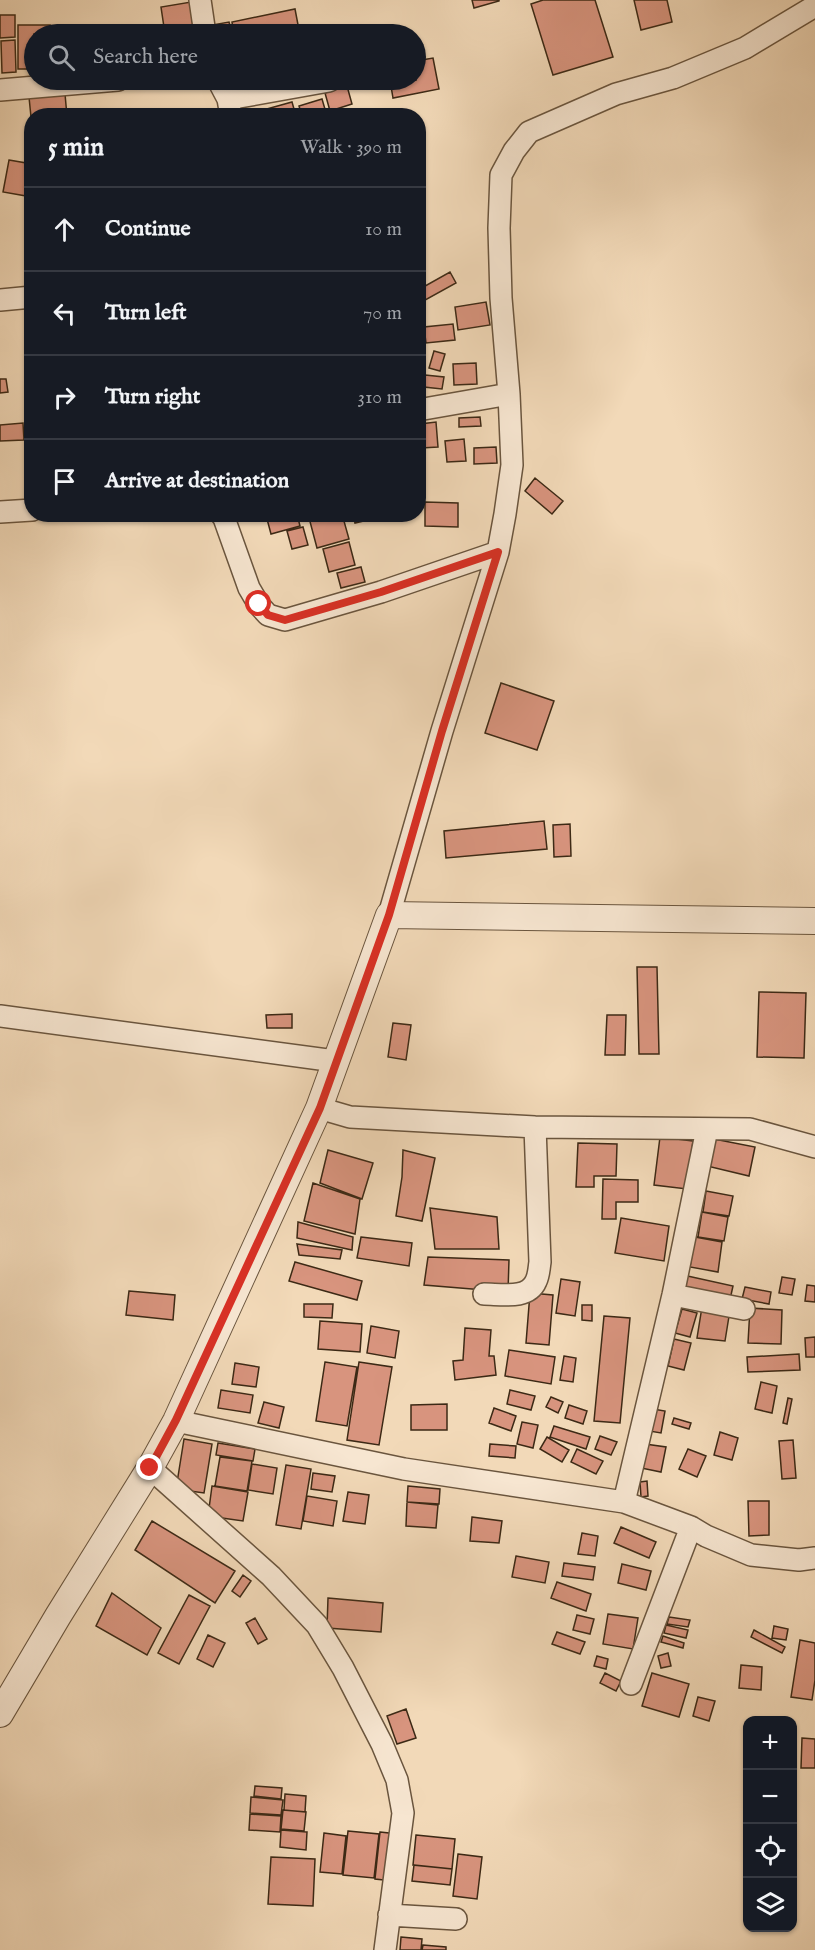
<!DOCTYPE html>
<meta charset="utf-8">
<style>
body{margin:0;font-family:"IM FELL English",serif;background:#20242c;color:#f1f3f6}
.controls{position:absolute;right:18px;bottom:18px;display:grid;overflow:hidden;border-radius:12px;box-shadow:0 2px 4px #0004}
.controls button{width:54px;height:54px;display:grid;place-items:center;padding:0;border:0;border-bottom:2px solid #363941;background:#171b24;color:#f1f3f6;font:30px sans-serif}
.stop{position:absolute;width:18px;height:18px;margin:-14px;border:4px solid #d93025;border-radius:50%;background:#fff}
.stop.end{background:#d93025;border-color:#fff;box-shadow:0 2px 6px #0008}
.list{margin:0;padding:0;list-style:none}
h2{display:flex;justify-content:space-between;align-items:center;height:78px;margin:0;padding:0 24px;font-size:26px}
h2 small{font-size:20px;font-weight:400;color:#9ea1a6}
.list li{display:grid;grid-template-columns:39px 1fr auto;gap:18px;align-items:center;box-sizing:border-box;height:84px;padding:0 24px;border-top:2px solid #363941}
.list b{display:block;font-size:22px;white-space:nowrap}
.list em{font-size:20px;font-style:normal;color:#9ea1a6}
.icon{flex:none;width:33px;height:33px;fill:none;stroke:currentColor;stroke-width:2;stroke-linecap:round;stroke-linejoin:round}
.map{position:relative;flex:none;width:815px;height:1950px;overflow:hidden}
.search{position:absolute;background:#171b24;box-shadow:0 2px 4px #0004;left:24px;top:24px;width:402px;height:66px;display:flex;align-items:center;gap:15px;box-sizing:border-box;padding:0 21px;border-radius:33px;color:#9ea1a6;font-size:22px}
.panel{position:absolute;background:#171b24;box-shadow:0 2px 4px #0004;left:24px;top:108px;width:402px;height:414px;border-radius:24px}
.map>svg:first-child{display:block}
</style>
<div class="map">
<svg width="815" height="1950" viewBox="0 0 815 1950">
<rect width="100%" height="100%" fill="#f2d9b8"/>
<filter id="stains"><feTurbulence type="fractalNoise" baseFrequency=".00333" numOctaves="4"/><feColorMatrix values="0 0 0 0 .2 0 0 0 0 .09 0 0 0 0 .02 0 0 0 .5 -.17"/></filter>
<radialGradient id="worn" r=".72"><stop offset=".6" stop-color="#630" stop-opacity="0"/><stop offset="1" stop-color="#630" stop-opacity=".3"/></radialGradient>
<path fill="#d8947e" stroke="#3c2915" stroke-width="1.5" d="M472 0H499V1L474 8Z
M543 0H595L613 57 553 75 531 4Z
M634 0H667L672 22 641 30Z
M191 2 195 34H165L161 7Z
M295 9 299 30 276 34H234L232 22Z
M0 15H15V37L0 38Z
M229 22 232 34H214L212 25Z
M18 25H50V34H34V69H18Z
M15 40 16 72 2 73 1 41Z
M433 58 439 89 393 98 390 80H416V61Z
M347 86 352 104 330 111 325 93Z
M65 94 67 116H32V127L29 97Z
M322 99 327 116H302L299 106Z
M292 102 296 116H264L263 110Z
M9 160 32 164V197L3 192Z
M450 272 456 283 418 304V290Z
M486 302 490 325 458 330 455 307Z
M453 324 455 340 426 343 424 327Z
M434 351 445 354 440 371 429 368Z
M476 363 477 384 454 385 453 364Z
M425 375 444 377 442 389 424 387Z
M0 379H6L8 392 0 393Z
M480 417 481 426 459 427V418Z
M436 422 438 447 421 448 420 424Z
M23 423 24 440 0 441V425Z
M464 439 466 461 447 462 445 441Z
M496 447 497 463 474 464V448Z
M535 478 563 501 552 514 525 491Z
M425 502 458 503V527L425 526Z
M282 514H297L300 526 271 534 267 519Z
M308 514H342L349 539 317 548Z
M353 514H381V517L355 523Z
M303 527 308 545 292 549 287 531Z
M349 542 355 565 329 572 323 549Z
M361 567 365 582 341 588 337 573Z
M501 683 554 701 537 750 485 733Z
M544 821 547 849 446 858 444 831Z
M570 824 571 856 554 857 553 825Z
M637 967H657L659 1054H639Z
M759 992 806 993 804 1058 757 1057Z
M292 1014V1028H267L266 1015Z
M607 1015H626L625 1055H605Z
M393 1023 411 1025 406 1060 388 1057Z
M660 1137 693 1141 687 1189 654 1185Z
M714 1139 755 1147 749 1176 707 1166Z
M578 1143 617 1144 616 1176H594V1187H576Z
M328 1150 373 1163 362 1199 320 1183Z
M403 1150 435 1158 422 1221 396 1216 402 1177Z
M603 1179 638 1180V1202H616V1219H602Z
M313 1183 360 1199 355 1234 304 1221Z
M706 1191 733 1196 729 1216 703 1212Z
M430 1208 497 1217 499 1249H435Z
M702 1212 728 1217 724 1241 698 1237Z
M621 1218 669 1226 664 1261 615 1253Z
M298 1222 353 1237 352 1250 297 1238Z
M361 1237 412 1243 409 1266 357 1258Z
M695 1237 722 1242 718 1272 690 1267Z
M297 1244 342 1250 340 1259 299 1255Z
M428 1257 509 1260 508 1292 424 1285Z
M295 1262 362 1281 357 1300 289 1281Z
M683 1275 733 1286 729 1304 679 1293Z
M782 1277 795 1279 792 1295 779 1293Z
M561 1279 580 1282 575 1316 556 1313Z
M807 1285 815 1286V1302L805 1301Z
M745 1287 771 1292 769 1304 742 1299Z
M129 1291 175 1295 173 1320 126 1315Z
M530 1293 553 1295 549 1345 526 1343Z
M304 1304H333L332 1318 304 1317Z
M582 1305H592V1321L582 1320Z
M702 1307 730 1310 725 1341 697 1338Z
M750 1308 782 1310 781 1344 748 1343Z
M682 1309 697 1313 690 1337 675 1333Z
M604 1316 630 1318 620 1423 594 1421Z
M320 1321 362 1324 360 1352 318 1349Z
M371 1326 399 1331 395 1358 367 1353Z
M465 1328 491 1330 489 1356H494L496 1375 455 1380 453 1361 463 1360Z
M815 1337V1357H806L805 1338Z
M674 1339 691 1343 684 1370 668 1366Z
M509 1350 555 1357 551 1384 505 1376Z
M799 1354 800 1370 748 1372 747 1357Z
M564 1356 576 1358 573 1382 560 1380Z
M325 1362 357 1367 347 1426 316 1421Z
M359 1362 392 1367 379 1445 347 1440Z
M235 1363 259 1367 256 1387 232 1384Z
M761 1382 777 1386 772 1413 755 1409Z
M221 1390 253 1395 250 1413 218 1408Z
M510 1390 535 1396 531 1410 507 1404Z
M551 1397 563 1402 558 1413 546 1407Z
M788 1398 792 1399 787 1424 783 1423Z
M264 1402 284 1407 279 1428 258 1423Z
M447 1404V1430H411V1405Z
M569 1405 587 1411 583 1424 565 1418Z
M494 1408 516 1416 511 1431 489 1423Z
M653 1409 665 1411 661 1433 649 1431Z
M674 1418 691 1423 689 1429 672 1424Z
M522 1422 538 1425 533 1448 517 1444Z
M554 1426 590 1437 586 1449 550 1437Z
M720 1432 738 1438 732 1460 714 1455Z
M600 1436 617 1442 611 1455 595 1449Z
M547 1437 569 1450 562 1462 540 1449Z
M184 1439 212 1444 204 1493 176 1489Z
M793 1440 796 1478 782 1479 779 1441Z
M218 1443 255 1449 253 1461 216 1455Z
M490 1444 516 1446 515 1458 489 1456Z
M645 1444 666 1447 661 1472 641 1468Z
M577 1449 603 1461 596 1474 571 1462Z
M688 1449 706 1456 697 1477 679 1469Z
M220 1457 252 1461 247 1491 215 1486Z
M252 1464 277 1468 273 1494 248 1490Z
M286 1465 311 1469 301 1529 276 1525Z
M313 1473 335 1476 332 1492 311 1489Z
M647 1481 648 1496 641 1497 640 1482Z
M212 1486 248 1492 243 1521 208 1516Z
M408 1486 440 1489 439 1504 407 1502Z
M348 1492 369 1495 365 1524 343 1521Z
M307 1496 337 1501 333 1526 303 1521Z
M748 1501H769V1535L749 1536Z
M407 1502 438 1505 436 1528 406 1526Z
M472 1517 502 1521 499 1543 470 1541Z
M152 1521 235 1571 215 1603 135 1550Z
M621 1527 656 1542 649 1558 614 1543Z
M582 1533 598 1536 595 1556 578 1554Z
M516 1556 549 1562 545 1583 512 1577Z
M564 1563 595 1567 593 1580 562 1576Z
M622 1564 651 1571 646 1590 618 1583Z
M243 1575 251 1581 240 1597 232 1591Z
M557 1582 591 1594 586 1611 551 1598Z
M112 1593 161 1628 147 1655 96 1626Z
M189 1595 210 1606 179 1664 158 1653Z
M328 1598 383 1603 381 1632 327 1628Z
M608 1614 638 1618 633 1649 603 1644Z
M577 1615 594 1619 590 1634 573 1630Z
M669 1617 690 1620 688 1627 667 1624Z
M255 1618 267 1639 258 1644 246 1623Z
M666 1625 688 1630 686 1638 664 1633Z
M774 1626 788 1629 786 1640 772 1638Z
M754 1630 785 1647 782 1653 751 1637Z
M557 1632 585 1642 580 1654 552 1644Z
M208 1635 225 1643 213 1667 197 1659Z
M663 1636 684 1643 683 1648 661 1642Z
M800 1640 815 1643V1680L812 1700 791 1697Z
M668 1653 671 1666 661 1668 658 1656Z
M597 1656 608 1659 606 1669 594 1666Z
M741 1665 762 1667 761 1690 739 1688Z
M605 1673 621 1681 616 1691 600 1683Z
M652 1673 689 1684 679 1717 642 1706Z
M698 1697 715 1701 709 1721 693 1716Z
M406 1709 416 1738 397 1744 387 1716Z
M802 1738 815 1739V1768H801Z
M255 1786 282 1788 281 1799 254 1796Z
M285 1794 306 1796 305 1812 284 1810Z
M251 1797 283 1800 281 1815 250 1813Z
M283 1810 306 1812 304 1831 281 1829Z
M250 1814 281 1816 280 1832 249 1830Z
M281 1830 307 1832 306 1850 280 1847Z
M348 1831 379 1834 374 1878 343 1875Z
M380 1832 398 1834 393 1881 375 1879Z
M324 1833 346 1836 342 1874 320 1872Z
M416 1835 455 1839 452 1869 413 1865Z
M458 1854 482 1857 477 1899 453 1896Z
M271 1857 315 1859 313 1906 268 1904Z
M414 1865 452 1869 450 1885 412 1881Z
M401 1937 422 1939 421 1950H400Z
M423 1945 446 1947V1950H422Z"/>
<g fill="none" stroke-linecap="round" stroke-linejoin="round">
<g stroke="#6a553e" stroke-width="24">
<path id="minor" d="M200 0 205 34
M218 80 228 99 231 116
M0 90 118 80
M228 99 329 81
M0 300 32 297
M418 410 509 394
M0 512 32 510
M221 514 224 518 249 588 259 605 268 615 285 620 381 592 498 552
M389 915 442 731 498 552 505 514 512 465 509 394 501 298 499 228 501 175 514 151 529 132 616 94 673 78 745 48 815 6
M0 1016 335 1061
M319 1108 350 1117 535 1127 750 1129 815 1147
M484 1294C501 1294 528 1300 536 1281 539 1275 539 1268 540 1262L535 1127
M673 1295 744 1309
M176 1421 404 1469 624 1502 691 1527 706 1536 751 1555 799 1560 815 1558
M150 1468 271 1576 317 1625 343 1668 382 1744 397 1780 403 1813 385 1950
M624 1502 673 1295 707 1129
M631 1684 691 1527
M389 1915 456 1919"/>
</g>
<g stroke="#6a553e" stroke-width="28">
<path id="tertiary" d="M0 1714 58 1616 150 1468 176 1421 319 1108 389 915 815 921"/>
</g>
<use href="#minor" stroke="#f7e6d1" stroke-width="21"/>
<use href="#tertiary" stroke="#f7e6d1" stroke-width="26"/>
</g>
<g fill="none" stroke-linecap="round" stroke-linejoin="round">
<path stroke="#d93025" stroke-width="8" d="M150 1468 176 1420 320 1108 389 915 442 731 498 552 381 592 285 620 268 615 259 604"/>
</g>
<rect width="100%" height="100%" filter="url(#stains)"/>
<rect width="100%" height="100%" fill="url(#worn)"/>
</svg>
<div class="controls">
<button>+</button>
<button>−</button>
<button><svg class="icon" aria-label="locate" viewBox="0 0 24 24"><circle cx="12" cy="12" r="6"/><path d="M12 2v4M12 18v4M2 12h4M18 12h4"/></svg></button>
<button><svg class="icon" aria-label="layers" viewBox="0 0 24 24"><path d="M12 4l9 5-9 5-9-5zM3 14l9 5 9-5"/></svg></button>
</div>
<div class="stop" style="left:259px;top:604px"></div>
<div class="stop end" style="left:150px;top:1468px"></div>
<div class="search"><svg class="icon" aria-label="search" viewBox="0 0 24 24"><circle cx="10" cy="10" r="6"/><path d="M15 15l6 6"/></svg>Search here</div>
<section class="panel">
<h2>5 min<small>Walk · 390 m</small></h2>
<ul class="list">
<li><svg class="icon" aria-label="ahead" viewBox="0 0 24 24"><path d="M12 20V5M6 11l6-6 6 6"/></svg><div><b>Continue</b></div><em>10 m</em></li>
<li><svg class="icon" aria-label="left" viewBox="0 0 24 24"><path d="M17 20v-9H6M10 6l-5 5 5 5"/></svg><div><b>Turn left</b></div><em>70 m</em></li>
<li><svg class="icon" aria-label="right" viewBox="0 0 24 24"><path d="M7 20v-9h11M14 6l5 5-5 5"/></svg><div><b>Turn right</b></div><em>310 m</em></li>
<li><svg class="icon" aria-label="arrive" viewBox="0 0 24 24"><path d="M6 21V4h12l-3 4 3 4H6"/></svg><div><b>Arrive at destination</b></div></li>
</ul>
</section>
</div>
